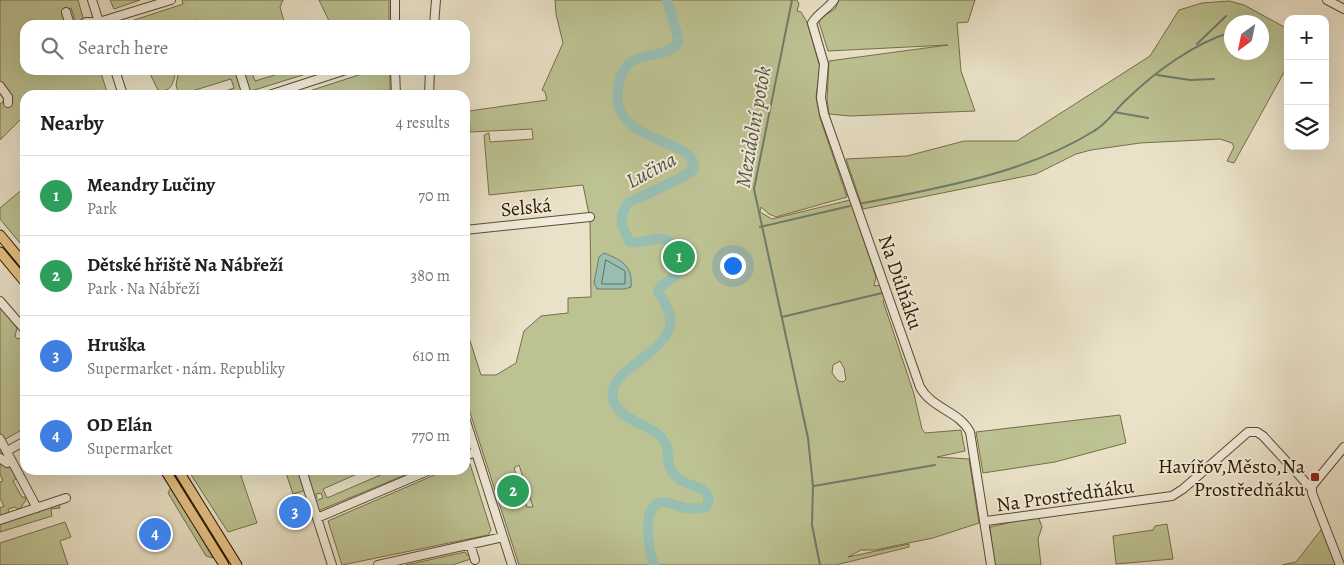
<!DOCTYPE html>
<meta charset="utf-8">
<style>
body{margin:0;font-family:Alegreya,serif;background:#f6f6f6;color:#202124}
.controls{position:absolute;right:15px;top:15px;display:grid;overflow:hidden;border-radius:10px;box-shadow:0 5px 20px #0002}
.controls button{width:45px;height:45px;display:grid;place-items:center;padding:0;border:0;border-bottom:1px solid #e0e0e0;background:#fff;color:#202124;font:25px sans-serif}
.compass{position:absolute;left:1224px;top:15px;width:45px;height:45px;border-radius:50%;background:#fff;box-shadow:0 5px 20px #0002;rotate:213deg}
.you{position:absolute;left:732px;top:265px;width:18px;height:18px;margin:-12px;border:4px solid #fff;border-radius:50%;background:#1a73e8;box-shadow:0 0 0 8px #1a73e833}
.badge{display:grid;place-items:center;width:32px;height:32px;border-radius:50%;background:#8f2418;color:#fff;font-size:16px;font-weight:700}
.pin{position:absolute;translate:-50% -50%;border:2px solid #fff;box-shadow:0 1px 5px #0006}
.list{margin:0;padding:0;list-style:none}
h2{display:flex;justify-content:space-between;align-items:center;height:65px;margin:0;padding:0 20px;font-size:21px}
h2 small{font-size:16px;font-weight:400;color:#757577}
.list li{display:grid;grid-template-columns:32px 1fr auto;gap:15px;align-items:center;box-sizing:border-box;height:80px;padding:0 20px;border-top:1px solid #e0e0e0}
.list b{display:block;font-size:19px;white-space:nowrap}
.list p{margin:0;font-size:16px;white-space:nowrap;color:#757577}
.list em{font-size:16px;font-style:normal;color:#757577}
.icon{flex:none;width:28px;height:28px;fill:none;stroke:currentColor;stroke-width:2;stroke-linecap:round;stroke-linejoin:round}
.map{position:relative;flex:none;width:1344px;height:565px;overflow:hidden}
.search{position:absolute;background:#fff;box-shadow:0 5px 20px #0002;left:20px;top:20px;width:450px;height:55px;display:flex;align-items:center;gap:12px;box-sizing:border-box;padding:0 18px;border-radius:15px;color:#757577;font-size:19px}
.panel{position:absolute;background:#fff;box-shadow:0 5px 20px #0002;left:20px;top:90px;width:450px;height:385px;border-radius:15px}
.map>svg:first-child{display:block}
</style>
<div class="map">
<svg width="1344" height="565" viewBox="0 0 1344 565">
<rect width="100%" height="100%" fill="#eae2c8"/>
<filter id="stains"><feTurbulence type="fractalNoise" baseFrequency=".004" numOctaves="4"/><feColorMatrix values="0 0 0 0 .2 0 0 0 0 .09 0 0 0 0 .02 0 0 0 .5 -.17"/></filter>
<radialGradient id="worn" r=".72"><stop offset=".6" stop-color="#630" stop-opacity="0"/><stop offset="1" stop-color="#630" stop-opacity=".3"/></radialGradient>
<path fill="#bdc292" stroke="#766e4b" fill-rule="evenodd" d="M0 0H78L84 21 76 24 71 8 62 11 66 25H25V70H100L108 95H25V115L0 140V104L5 100 0 94Z
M110 0H140L114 9Z
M182 0H283L280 7 285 25H198L199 21 195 20 193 25H119L183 4Z
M319 0H389V25H331Z
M555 0H797L799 4 797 11 801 12 807 22 820 67 816 97 820 118 847 197 776 217 769 214 761 207 760 212 772 219 850 200 876 277 874 286 880 285 885 300 883 301 914 394 922 429 925 433 961 430 965 451 937 457 969 459 979 523 933 538 875 550H861L848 557 909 544V547L836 565H519L465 397V325L481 375H496L516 363 524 331 541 316 568 313V298L591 297 590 219 583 185 489 195 484 135 489 133 490 142 533 139 532 129 470 132 469 111 547 100 545 92 542 90 563 43 556 14ZM840 361 844 368 846 379 843 382 838 381 832 373 833 365ZM519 465 533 507H527L514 468Z
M839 0H975L968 22 957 23 961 71 975 111 850 116 829 114 827 100 829 61 948 45 828 51 818 19 835 9Z
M1229 1 1244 5 1288 29V65L1234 163 1227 161 1234 147 1232 143 1220 139 1140 143 1091 150 1076 154 1036 174 863 209 846 159 907 156 964 141H1017L1150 56 1179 10 1202 3ZM1262 22V52H1232V22Z
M154 70H176C174 80 172 94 158 90L151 76Z
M179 70H237L244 94 214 95 234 88 231 79 179 95 176 85Z
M240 70H260L252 73 255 81 291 70H304L306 74 248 92Z
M374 70H390V95H297Z
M25 187V249L0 219V208Z
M0 306 17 328 15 336 17 339 25 337V428L4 440 0 433Z
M1120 415 1126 443 1055 462 983 473 976 432Z
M0 446 17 478 13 481 22 497H25L26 500 19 510 15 507 8 509 9 513 0 518V508L4 506 0 498V482L3 481 0 474Z
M465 462 470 464 491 530 488 535 342 565 328 521 446 470H465Z
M188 470H239L257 523 228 532Z
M285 470H301L307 490 293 494Z
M305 470H366L323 489 327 498 392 470H417L318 511 315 501 323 498 321 493 316 494 317 498 314 499Z
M182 482 225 552 221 554 178 485Z
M171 487 213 558 206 556 168 493Z
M59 504 60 508 51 509 52 516 0 532V523Z
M1038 516 1042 527 1038 539 1041 565H994L990 527Z
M65 522 71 537 60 541 68 565H0V543Z
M1167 524 1173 559 1116 564 1113 536 1153 530 1155 526Z
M1324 526 1337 565H1282L1296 562Z
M465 552 471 559 452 565H406Z"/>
<path fill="#98beb2" stroke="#6e7c6c" d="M604 253C622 260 633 266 631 287L625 289H597L594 283 599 257Z"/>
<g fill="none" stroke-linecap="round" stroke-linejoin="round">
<path stroke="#636c5b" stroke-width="1" d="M606 260 625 271V284H602Z"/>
<path stroke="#6e7c6c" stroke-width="2" d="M792 0 754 189 808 438 813 486 812 525 820 565
M1197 44 1226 16
M1157 75 1190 80 1214 79
M1114 112 1148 118
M859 204C938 188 1025 174 1094 131 1107 124 1116 109 1127 99 1155 72 1194 43 1232 32
M760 227 850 206
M782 317 882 293
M814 486 935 465"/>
<path stroke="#98beb2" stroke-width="10" d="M654 565C649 551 640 504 663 502 671 502 678 507 686 508 692 509 699 508 705 508L709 502C707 485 694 488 682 481 659 467 676 452 660 436 647 423 618 420 613 399 606 367 673 354 670 319 669 308 663 300 658 291 663 281 675 281 679 269 681 263 677 256 675 250 666 228 648 245 630 242 622 228 617 218 628 203L681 178 693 170C701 140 623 144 618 102 617 91 618 81 623 72 636 47 664 63 679 41L667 0"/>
<g stroke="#5d4b35" stroke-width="10">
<path id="minor" d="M92 0 100 25
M395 0V25
M834 0C828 9 818 13 812 23L824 64 821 98 824 114 920 387C932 409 959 411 970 432L991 565
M1327 0 1344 9
M66 12 70 25
M81 25 86 22H99L171 0
M434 25 436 0
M115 70 123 95
M239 70 247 95
M395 70 396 95
M0 86 8 97V103
M269 95 346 70
M429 95 430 70
M465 230 590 217
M0 301 25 330
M465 418 512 565
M0 439 37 508
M7 451 25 441
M465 456 476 452
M0 458 7 463 12 461
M302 470 317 518
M0 520 66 498
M986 521 1172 496 1183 489 1248 432H1257L1263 436 1309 486H1312
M470 544 475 560
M332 565 317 518 430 470
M378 565 503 537
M1340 565 1312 493V486L1344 447"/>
</g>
<g stroke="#2e1904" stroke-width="11">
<path id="major" d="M0 235 25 265
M0 252 25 282
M165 470 224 565
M178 470 237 565"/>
</g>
<use href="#minor" stroke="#f1ecdb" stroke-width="8"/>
<use href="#major" stroke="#e5c184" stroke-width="9"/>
</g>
<rect fill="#8f2418" stroke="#f1ecdb" stroke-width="2" x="1310" y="472" width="10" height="10" rx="2.5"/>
<g text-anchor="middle" stroke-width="4" stroke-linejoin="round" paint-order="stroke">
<g font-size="20" fill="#2e1904" stroke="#f1ecdb">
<text transform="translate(526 207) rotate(-6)" y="7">Selská</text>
<text transform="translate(901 282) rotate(71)" y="7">Na Důlňáku</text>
<text transform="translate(1065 495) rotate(-8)" y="7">Na Prostředňáku</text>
</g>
<g font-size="20" fill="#2e1904" stroke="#f1ecdb" text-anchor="end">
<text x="1305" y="473">Havířov,Město,Na<tspan x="1305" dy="23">Prostředňáku</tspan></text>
</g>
<g font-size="21" font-style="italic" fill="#535341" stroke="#f1ecdb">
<text transform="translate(753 127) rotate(-80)" y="7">Mezidolní potok</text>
<text transform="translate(651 170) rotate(-28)" y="7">Lučina</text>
</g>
</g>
<rect width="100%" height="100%" filter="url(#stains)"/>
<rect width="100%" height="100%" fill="url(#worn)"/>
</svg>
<div class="controls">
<button>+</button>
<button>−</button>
<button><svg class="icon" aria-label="layers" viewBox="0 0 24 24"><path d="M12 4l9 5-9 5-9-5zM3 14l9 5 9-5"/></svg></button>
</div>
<svg class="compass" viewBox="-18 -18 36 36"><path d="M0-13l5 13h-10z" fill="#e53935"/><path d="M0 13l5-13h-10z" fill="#757577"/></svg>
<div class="you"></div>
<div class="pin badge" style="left:679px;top:257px;background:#2e9e5b">1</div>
<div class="pin badge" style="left:513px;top:491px;background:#2e9e5b">2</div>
<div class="pin badge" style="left:295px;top:512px;background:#3f7fe0">3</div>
<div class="pin badge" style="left:155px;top:534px;background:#3f7fe0">4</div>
<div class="search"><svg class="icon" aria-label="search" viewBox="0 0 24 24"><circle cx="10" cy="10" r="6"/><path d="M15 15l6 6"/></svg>Search here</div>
<section class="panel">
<h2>Nearby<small>4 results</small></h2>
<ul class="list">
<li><span class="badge" style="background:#2e9e5b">1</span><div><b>Meandry Lučiny</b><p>Park</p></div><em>70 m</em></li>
<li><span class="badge" style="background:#2e9e5b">2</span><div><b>Dětské hřiště Na Nábřeží</b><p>Park · Na Nábřeží</p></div><em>380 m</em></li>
<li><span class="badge" style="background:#3f7fe0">3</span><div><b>Hruška</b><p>Supermarket · nám. Republiky</p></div><em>610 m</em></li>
<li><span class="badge" style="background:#3f7fe0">4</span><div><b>OD Elán</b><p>Supermarket</p></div><em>770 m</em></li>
</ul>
</section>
</div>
